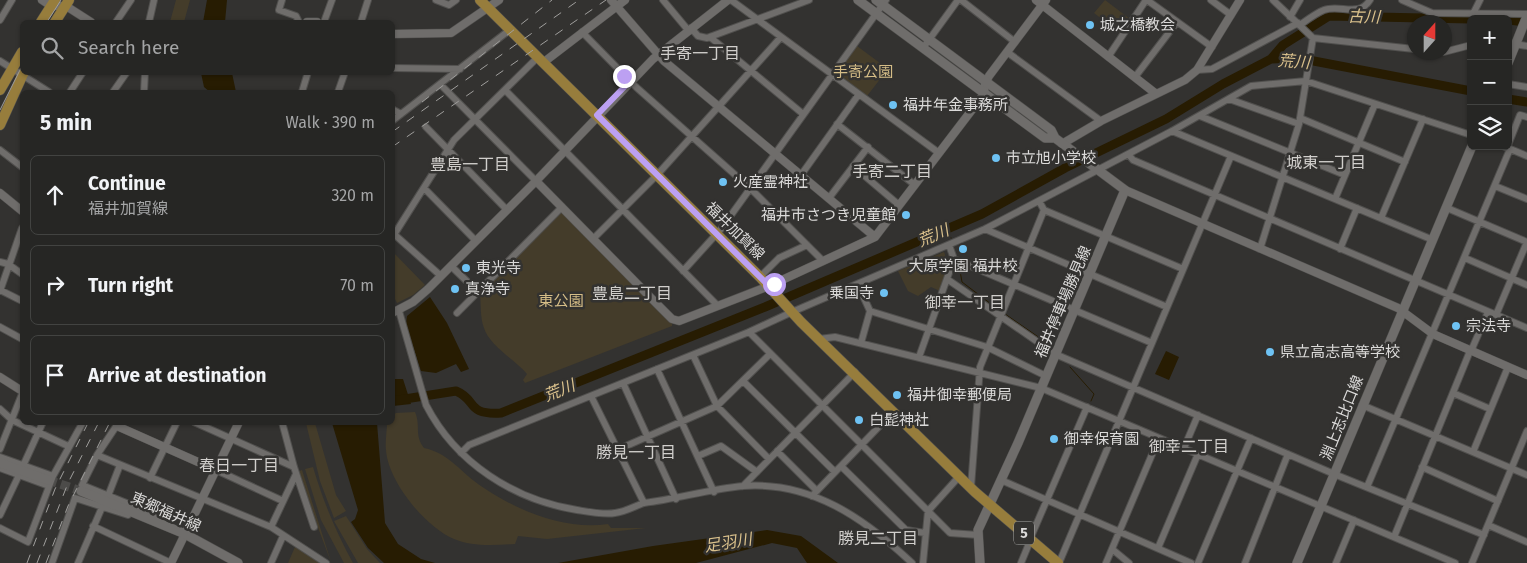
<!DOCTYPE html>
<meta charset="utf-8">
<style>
body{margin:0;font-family:"Fira Sans","Noto Sans JP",sans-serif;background:#2e2e2c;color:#f1f3f6}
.controls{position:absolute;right:15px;top:15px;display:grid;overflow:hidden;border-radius:8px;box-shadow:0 1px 4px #0004}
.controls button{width:45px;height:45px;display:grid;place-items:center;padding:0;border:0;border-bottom:1px solid #424341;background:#262624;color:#f1f3f6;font:25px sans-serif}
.compass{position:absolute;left:1407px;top:15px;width:45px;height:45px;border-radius:50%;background:#262624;box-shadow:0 1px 4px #0004;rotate:21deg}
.stop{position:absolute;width:15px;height:15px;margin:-11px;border:4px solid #bca0f2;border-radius:50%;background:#fff}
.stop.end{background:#bca0f2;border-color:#fff;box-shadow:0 1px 5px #0008}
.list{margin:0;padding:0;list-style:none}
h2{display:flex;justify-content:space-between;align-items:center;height:65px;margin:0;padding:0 20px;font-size:21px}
h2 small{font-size:16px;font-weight:400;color:#a4a5a6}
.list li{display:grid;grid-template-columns:32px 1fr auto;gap:15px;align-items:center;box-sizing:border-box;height:80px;margin:0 10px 10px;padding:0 10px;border:1px solid #424341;border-radius:8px}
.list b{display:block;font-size:19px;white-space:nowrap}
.list p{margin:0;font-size:16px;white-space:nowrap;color:#a4a5a6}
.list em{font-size:16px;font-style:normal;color:#a4a5a6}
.icon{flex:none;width:28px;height:28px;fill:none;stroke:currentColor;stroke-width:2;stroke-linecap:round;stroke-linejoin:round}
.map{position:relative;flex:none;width:1527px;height:563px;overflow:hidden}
.search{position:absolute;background:#262624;box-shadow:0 1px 4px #0004;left:20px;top:20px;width:375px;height:55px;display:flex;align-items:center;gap:12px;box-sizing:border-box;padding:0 18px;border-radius:8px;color:#a4a5a6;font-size:19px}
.panel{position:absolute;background:#262624;box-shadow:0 1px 4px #0004;left:20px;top:90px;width:375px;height:335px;border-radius:8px}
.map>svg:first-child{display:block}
</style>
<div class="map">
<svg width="1527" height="563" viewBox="0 0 1527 563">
<rect width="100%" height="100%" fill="#333230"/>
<path fill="#443c2a" d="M176 0H190L184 22H170Z
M1105 0 1130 19 1120 33 1094 13Z
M857 46 888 69 867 96 837 73Z
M560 213H564L672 322V326L525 383 523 380 527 374C516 361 489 345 484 328 480 318 481 303 480 292Z
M393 252 425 285 413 295 397 303 393 295Z
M944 252C950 267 945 277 940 291L931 287 918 296 908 291 898 271Z
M415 412C421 426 414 435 424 448 448 453 459 470 478 484 513 509 564 531 608 524L611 528H646L547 539 518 536 515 544C494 545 473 547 454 539 425 527 388 481 386 450 385 441 387 431 387 423L392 422 393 415 396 413Z
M306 423H315L336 495 346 511 334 518 320 481Z
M313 467C323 501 336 532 353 563H344L321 520 305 469Z
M302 470 331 562 297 472Z
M346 516 367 549 380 563H358L334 521Z
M295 547 320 563H288Z"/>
<path fill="#271c02" d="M207 0H227L225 22H203Z
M201 73H232L236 92H210L204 87Z
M430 297 447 323 469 369 461 372 456 364 436 373 421 371 406 325 407 316Z
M1166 351 1179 357 1169 380 1155 374Z
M393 379H403L411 404 393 406Z
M332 423H377L385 523 398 544 421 559 435 563H384L368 548 351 522 355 519 358 510Z
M767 530 801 536 838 563H807L797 548 772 543 696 563H558L653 546Z"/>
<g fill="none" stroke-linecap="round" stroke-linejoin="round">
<path stroke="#271c02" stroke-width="1" d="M947 229 951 238
M959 265 962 282 999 310
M1005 314 1047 343
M1070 367 1094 394 1091 401
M1079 430 1105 443"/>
<path stroke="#271c02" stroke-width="9" d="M1508 20 1527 22
M1271 59 1283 45 1329 16 1471 19
M1508 99 1527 102
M392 401 456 391C478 400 465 415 501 413L765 307 982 214 1065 168 1166 119 1223 84 1271 59 1298 58 1471 91"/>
<path stroke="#4c4b49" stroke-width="9" stroke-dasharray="9 4.5" stroke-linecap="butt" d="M48 480 81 491"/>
<g stroke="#51504e" stroke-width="8">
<path id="minor" d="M282 0 279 10 296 16 299 22
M436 0 449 5 456 0
M663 0 688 30
M731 0 939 153
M961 0 1015 42
M1147 0 1212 47
M1211 0 1231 15
M1273 0 1313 38 1414 49
M1402 0 1432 13 1527 14
M1474 12 1480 0
M1290 17 1300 0
M1357 18 1358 10
M0 20 12 0
M116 22 131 0
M149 22 154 0
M324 22 332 0
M361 22 368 0
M1300 25C1307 20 1316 13 1324 10 1340 4 1359 18 1370 0
M691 28 698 36 707 38 809 0
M582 32 636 87 750 188 823 261
M710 37 803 114
M1508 43 1527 46
M923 48 958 0
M1007 52 1101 121
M1444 52 1471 45
M1108 57 1146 0
M0 61 49 92
M392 68 460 69
M1197 70 1212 69 1298 23
M1135 77 1177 22
M440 84 536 181
M1508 84 1527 87
M505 90 718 306
M70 92 83 72
M113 92 127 72
M144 92 145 72
M302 92 308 72
M338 92 345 72
M1229 99 1299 124
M392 109 401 114
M1200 116 1345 175
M1300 118 1405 162
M392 121 507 32
M837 124 915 185
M426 127 507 210
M1172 131 1433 240
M1508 145 1520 115 1527 117
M1503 146 1527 156
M0 150 22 167
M1129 155 1133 160 1527 328
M853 166 899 205
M801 175 859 94
M1495 186 1527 199
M424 188 476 241
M829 198 868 147
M1335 199 1375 104
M1447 208 1527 242
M1044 210 1183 269
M1381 218 1423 119
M985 229 1167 307
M395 235 441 276
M392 238 454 140 538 57
M593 239 657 175 781 37
M1260 249 1299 124 1313 38
M1340 249 1357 208
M1465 258 1527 285
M954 259 1152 343
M0 262 8 264 22 274
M451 266 477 291
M683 271 721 229 886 0
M760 277 779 258 807 245
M947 279 1055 354 1334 474 1484 535
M858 285 870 311 861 343
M0 290 22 301
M0 291 22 228
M399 311 426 405C456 463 514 500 577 510 589 512 604 515 615 513 625 512 635 506 644 503
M870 311 987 347 1046 376
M457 313 562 207
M1496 315 1527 242
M0 327 22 339
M749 332 950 533 978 535
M819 339 835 337 1041 388 1455 563
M1471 351 1488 312
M693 355 717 406 769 459
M919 357 954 259 949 245
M657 369 714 492
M743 381 835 472
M623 383 676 499
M1453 393 1490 409
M591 396 644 503C677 499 710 489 743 486 811 481 864 518 912 563
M1362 405 1527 475
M0 409 12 420 68 446
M119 422 97 455 82 485 151 513 158 522
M194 422 294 467
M282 422 294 467 314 527
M1184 448 1198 415
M0 449 22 394
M617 450 717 406 770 354
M777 451 817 491
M1473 452 1508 367
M461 453 469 445 749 332 792 312 985 229 1172 131 1251 86 1306 81 1471 135
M97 455 271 527 326 563
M698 456 721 446 757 472
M0 457 53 476
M23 466 43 422
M841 466 906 530 925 533
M1422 467 1498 501
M0 468 49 486
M216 470 283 501
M150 478 177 422
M1001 480 1191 563
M743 486 855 372
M971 487 980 367 1044 210 1039 201
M1367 487 1510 149
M108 496 120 465
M812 496 894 411
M0 515 19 475
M1488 525 1527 542
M93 526 171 563
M271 527 296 474
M0 528 28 542 53 476 83 422
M1394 537 1470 351
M1030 539 1087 407
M1158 548 1198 454
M1112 549 1129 563
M52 563 75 498 128 515
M78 563 103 505
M271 563 283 536
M923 563 928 511 956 480
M1021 563 1028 546
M1059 563 1231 156
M1106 563 1159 438
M1198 563 1251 438
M1245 563 1288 454
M1336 563 1354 520
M1472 563 1527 431"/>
</g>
<g stroke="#51504e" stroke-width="9">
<path id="tertiary" d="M42 0 51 6H66L91 22
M611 0 664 61 875 237
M1036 0 1155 93
M307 22H317
M392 34 451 33 499 0
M544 62 625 0
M1062 144 1101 121 1185 80 1197 70 1240 0
M536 181 658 305 672 319 679 321 769 286 875 237 984 94 985 84 989 76 1046 0
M1125 190 1398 308 1433 334 1527 375
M0 193 22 211
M392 313 413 302 428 289 536 181 653 59 728 0
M0 377 22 391
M117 426 216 470
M171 563 239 422"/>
</g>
<g stroke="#51504e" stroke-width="10">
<path id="secondary" d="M858 0 1045 138H1055
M876 0 1051 130 1055 138 1125 190 1018 443 978 530 980 563
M1508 63 1527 16
M0 463 48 480
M81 491 185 534 238 563
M1297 563 1472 146"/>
</g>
<g stroke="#51504e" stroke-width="11">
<path id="primary" d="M480 0 760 277 801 322 975 492 1058 563
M41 22 55 0
M55 22 69 0
M0 90 22 52
M0 125 24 72"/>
</g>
<use href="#minor" stroke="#6f6d6b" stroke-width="6"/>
<use href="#tertiary" stroke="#6f6d6b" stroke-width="8"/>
<use href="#secondary" stroke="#6f6d6b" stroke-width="9"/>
<use href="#primary" stroke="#977d3c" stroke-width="10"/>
<path stroke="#a09f9d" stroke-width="1" d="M47 22 61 0
M0 110 22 66"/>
<path stroke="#a09f9d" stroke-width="1" stroke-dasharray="9 9" stroke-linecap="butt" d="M422 102 552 0
M392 132 579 0
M392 147 606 0
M27 563 55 489 88 423
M37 563 68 483 99 422
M46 563 68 506 110 422"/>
</g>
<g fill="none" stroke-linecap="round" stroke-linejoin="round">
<path stroke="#bca0f2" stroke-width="6" d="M624 76 630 81 597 115 769 286 774 284"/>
</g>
<g fill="#6ec2f3" stroke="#333230" stroke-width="2">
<circle cx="1090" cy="25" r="5"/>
<circle cx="893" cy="105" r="5"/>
<circle cx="996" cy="158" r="5"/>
<circle cx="723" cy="182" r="5"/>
<circle cx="906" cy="215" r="5"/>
<circle cx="963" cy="249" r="5"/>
<circle cx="466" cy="268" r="5"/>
<circle cx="455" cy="289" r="5"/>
<circle cx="884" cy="293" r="5"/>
<circle cx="1456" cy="326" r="5"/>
<circle cx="1270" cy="352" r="5"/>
<circle cx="897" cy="395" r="5"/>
<circle cx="859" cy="420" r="5"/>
<circle cx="1054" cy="439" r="5"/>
</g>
<g text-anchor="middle" stroke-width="5" stroke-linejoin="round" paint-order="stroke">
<rect fill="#333230" stroke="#a9a8a6" stroke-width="1" x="1014" y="521.5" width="20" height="23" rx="4"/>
<g font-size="14" font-weight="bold" fill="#dbdad9">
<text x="1024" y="538">5</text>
</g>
<g font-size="15" fill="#dbdad9" stroke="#333230" text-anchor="start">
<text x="1100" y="30">城之橋教会</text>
<text x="903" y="110">福井年金事務所</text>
<text x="1006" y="163">市立旭小学校</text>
<text x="733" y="187">火産霊神社</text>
<text x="896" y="220" text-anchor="end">福井市さつき児童館</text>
<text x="963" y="271" text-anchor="middle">大原学園 福井校</text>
<text x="476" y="273">東光寺</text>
<text x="465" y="294">真浄寺</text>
<text x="874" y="298" text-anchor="end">乗国寺</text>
<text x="1466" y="331">宗法寺</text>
<text x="1280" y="357">県立高志高等学校</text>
<text x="907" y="400">福井御幸郵便局</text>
<text x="869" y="425">白髭神社</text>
<text x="1064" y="444">御幸保育園</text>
</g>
<g font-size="15" fill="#d5bd87" stroke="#333230">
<text x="863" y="77">手寄公園</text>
<text x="561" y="306">東公園</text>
</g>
<g font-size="15" fill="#dbdad9" stroke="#333230">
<text transform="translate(735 231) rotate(44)" y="5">福井加賀線</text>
<text transform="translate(1063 302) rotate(-67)" y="5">福井停車場勝見線</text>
<text transform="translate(1342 418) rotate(-68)" y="5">淵上志比口線</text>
<text transform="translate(166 512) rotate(24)" y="5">東郷福井線</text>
</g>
<g font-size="16" font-style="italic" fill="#dac18c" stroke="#333230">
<text transform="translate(1364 16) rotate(2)" y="6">古川</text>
<text transform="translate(1294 61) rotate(4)" y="6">荒川</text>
<text transform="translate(933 235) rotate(-23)" y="6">荒川</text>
<text transform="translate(559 390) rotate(-22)" y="6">荒川</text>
<text transform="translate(728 542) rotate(-9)" y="6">足羽川</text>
</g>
<g font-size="16" fill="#d1cfcc" stroke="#333230">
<text x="700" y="59">手寄一丁目</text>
<text x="1326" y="168">城東一丁目</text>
<text x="470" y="170">豊島一丁目</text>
<text x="892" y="177">手寄二丁目</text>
<text x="632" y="299">豊島二丁目</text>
<text x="965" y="308">御幸一丁目</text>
<text x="1189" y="452">御幸二丁目</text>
<text x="636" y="458">勝見一丁目</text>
<text x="239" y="471">春日一丁目</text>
<text x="878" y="544">勝見二丁目</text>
</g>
</g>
</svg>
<div class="controls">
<button>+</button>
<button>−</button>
<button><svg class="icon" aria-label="layers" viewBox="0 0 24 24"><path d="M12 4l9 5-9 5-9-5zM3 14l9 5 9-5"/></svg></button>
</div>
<svg class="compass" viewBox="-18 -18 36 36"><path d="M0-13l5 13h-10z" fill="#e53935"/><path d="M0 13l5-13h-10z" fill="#a4a5a6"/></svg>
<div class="stop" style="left:774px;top:284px"></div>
<div class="stop end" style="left:624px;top:76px"></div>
<div class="search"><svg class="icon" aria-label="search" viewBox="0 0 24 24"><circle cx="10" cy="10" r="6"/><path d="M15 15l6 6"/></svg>Search here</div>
<section class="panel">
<h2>5 min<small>Walk · 390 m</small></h2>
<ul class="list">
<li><svg class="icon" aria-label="ahead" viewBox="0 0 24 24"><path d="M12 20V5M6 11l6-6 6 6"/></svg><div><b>Continue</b><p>福井加賀線</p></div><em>320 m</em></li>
<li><svg class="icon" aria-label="right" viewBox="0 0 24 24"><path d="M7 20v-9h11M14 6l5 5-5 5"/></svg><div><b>Turn right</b></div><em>70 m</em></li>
<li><svg class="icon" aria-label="arrive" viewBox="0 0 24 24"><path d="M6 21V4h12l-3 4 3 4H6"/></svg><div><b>Arrive at destination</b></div></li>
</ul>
</section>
</div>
